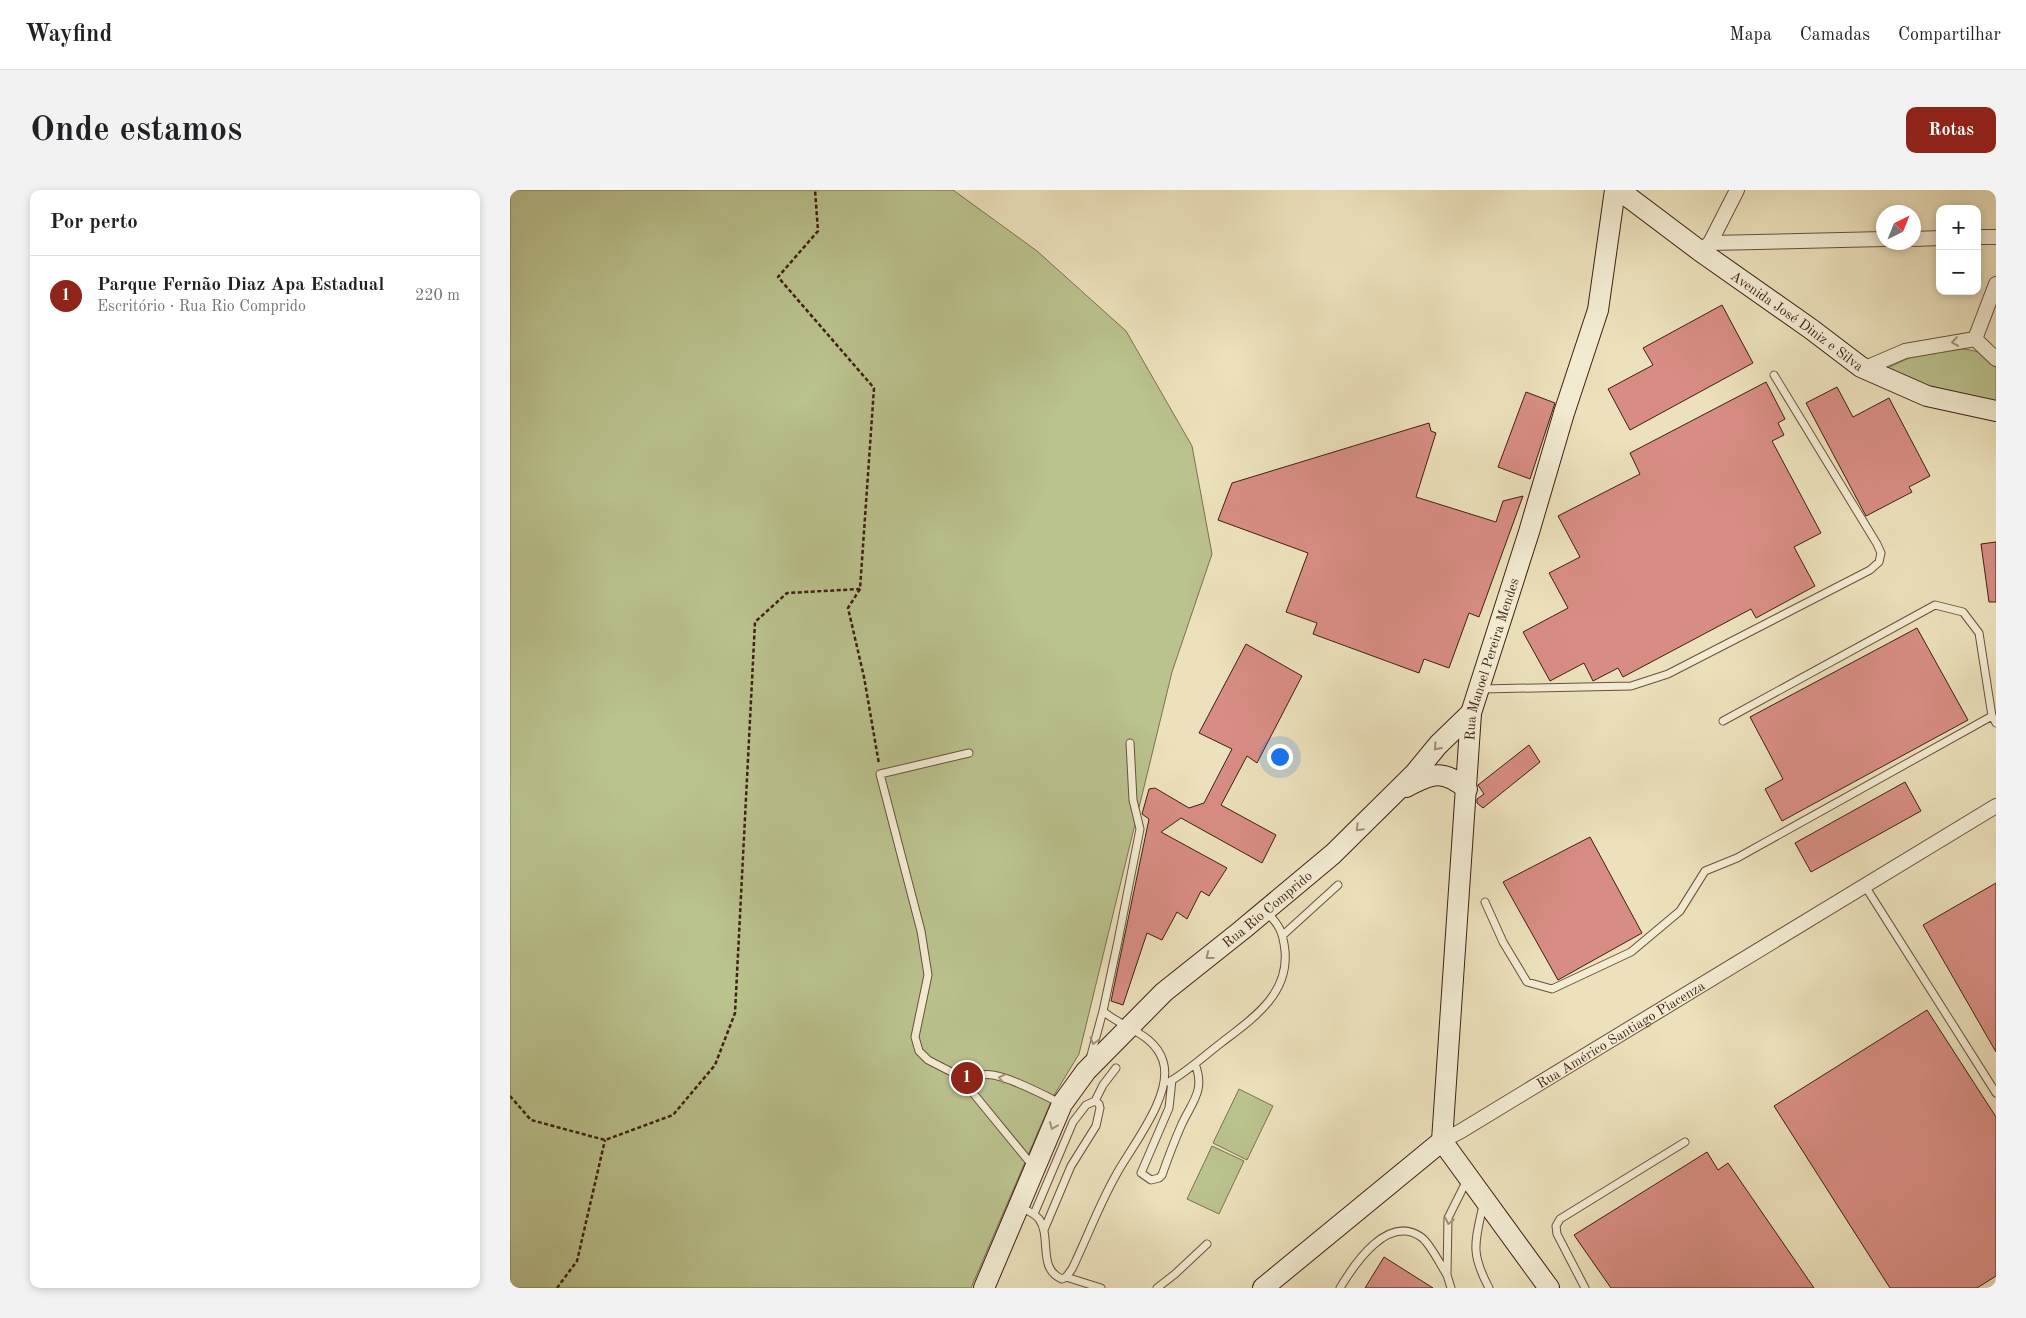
<!DOCTYPE html>
<html lang="pt">
<meta charset="utf-8">
<style>
body{margin:0;font-family:"Old Standard TT",serif;background:#f2f2f2;color:#202124}
.controls{position:absolute;right:15px;top:15px;display:grid;overflow:hidden;border-radius:10px;box-shadow:0 2px 8px #0003}
.controls button{width:45px;height:45px;display:grid;place-items:center;padding:0;border:0;border-bottom:1px solid #e0e0e0;background:#fff;color:#202124;font:25px sans-serif}
.compass{position:absolute;left:1366px;top:15px;width:45px;height:45px;border-radius:50%;background:#fff;box-shadow:0 2px 8px #0003;rotate:43deg}
.you{position:absolute;left:769px;top:566px;width:18px;height:18px;margin:-12px;border:4px solid #fff;border-radius:50%;background:#1a73e8;box-shadow:0 0 0 8px #1a73e833}
.badge{display:grid;place-items:center;width:32px;height:32px;border-radius:50%;background:#8f2418;color:#fff;font-size:16px;font-weight:700}
.pin{position:absolute;translate:-50% -50%;border:2px solid #fff;box-shadow:0 1px 5px #0006}
.list{margin:0;padding:0;list-style:none}
h2{display:flex;justify-content:space-between;align-items:center;height:65px;margin:0;padding:0 20px;font-size:21px}
h2 small{font-size:16px;font-weight:400;color:#757577}
.list li{display:grid;grid-template-columns:32px 1fr auto;gap:15px;align-items:center;box-sizing:border-box;height:80px;padding:0 20px;border-top:1px solid #e0e0e0}
.list b{display:block;font-size:19px;white-space:nowrap}
.list p{margin:0;font-size:16px;white-space:nowrap;color:#757577}
.list em{font-size:16px;font-style:normal;color:#757577}
.map{position:relative;flex:none;width:1486px;height:1098px;overflow:hidden;border-radius:10px}
header{display:flex;align-items:center;gap:30px;box-sizing:border-box;height:70px;padding:0 25px;background:#fff;border-bottom:1px solid #e0e0e0}
header strong{font-size:24px}
nav{display:flex;gap:28px;margin-inline-start:auto;font-size:18px}
.intro{display:flex;align-items:center;justify-content:space-between;box-sizing:border-box;height:120px;padding:0 30px}
h1{margin:0;font-size:35px}
.button{padding:12px 22px;border-radius:10px;background:#8f2418;color:#fff;font-size:18px;font-weight:700}
main{display:flex;gap:30px;padding:0 30px}
aside{flex:1;background:#fff;border-radius:10px;box-shadow:0 2px 8px #0003}
.map>svg:first-child{display:block}
</style>
<header>
<strong>Wayfind</strong>
<nav><a>Mapa</a><a>Camadas</a><a>Compartilhar</a></nav>
</header>
<div class="intro"><h1>Onde estamos</h1><a class="button">Rotas</a></div>
<main>
<aside>
<h2>Por perto<small></small></h2>
<ul class="list">
<li><span class="badge">1</span><div><b>Parque Fernão Diaz Apa Estadual</b><p>Escritório · Rua Rio Comprido</p></div><em>220 m</em></li>
</ul>
</aside>
<div class="map">
<svg width="1486" height="1098" viewBox="0 0 1486 1098">
<rect width="100%" height="100%" fill="#ece1bc"/>
<filter id="stains"><feTurbulence type="fractalNoise" baseFrequency=".004" numOctaves="4"/><feColorMatrix values="0 0 0 0 .2 0 0 0 0 .09 0 0 0 0 .02 0 0 0 .5 -.17"/></filter>
<radialGradient id="worn" r=".72"><stop offset=".6" stop-color="#630" stop-opacity="0"/><stop offset="1" stop-color="#630" stop-opacity=".3"/></radialGradient>
<path fill="#bac28e" stroke="#7c7050" d="M0 0H443L527 61 616 141 682 256 702 364 662 482 569 864 543 907 461 1098H0Z
M1440 158C1456 159 1480 160 1486 178 1486 186 1486 205 1486 214L1432 205 1375 179 1412 162Z
M729 899 763 916 737 970 703 953Z
M702 956 734 971 709 1024 677 1009Z"/>
<path fill="#d88d84" stroke="#3e1f12" d="M1212 115 1243 173 1120 240 1098 199 1143 175 1133 158Z
M1256 192 1275 229 1268 233 1274 245 1262 251 1311 343 1284 357 1305 396 1246 428 1241 419 1113 487 1108 478 1083 491 1074 473 1040 491 1013 442 1058 418 1039 383 1070 367 1048 326 1130 284 1120 263Z
M1327 197 1343 227 1379 208 1420 286 1399 297 1402 302 1356 326 1296 213Z
M1016 202 1045 213 1020 289 988 277Z
M919 233 921 241 926 243 906 307 986 332 993 311 1013 306 969 427 959 423 939 478 914 469 909 483 803 444 807 433 776 422 798 363 708 330 722 293Z
M1486 352V412H1479L1471 354Z
M1407 438 1458 530 1272 631 1255 599 1273 589 1240 527Z
M736 454 792 486 747 573 737 566 711 615 766 645 752 673 671 628 651 642 717 678 699 706 691 701 677 729 667 722 652 750 637 743 613 815 601 811 639 629 632 624 639 599 645 598 679 618 694 613 722 559 689 543Z
M1019 555 1030 572 973 618 967 613V609L974 604 968 595Z
M1395 592 1411 621 1301 682 1285 653Z
M1080 647 1132 743 1048 790 993 692Z
M1486 693V862L1413 735Z
M1417 820 1486 927V1086L1467 1098H1380L1264 916Z
M1197 962 1208 980 1218 973 1304 1098H1101L1064 1045Z
M874 1067 923 1098H855Z"/>
<g fill="none" stroke-linecap="round" stroke-linejoin="round">
<g stroke="#6a503c" stroke-width="9">
<path id="lane" d="M972 499 1121 496 1158 484 1360 380 1369 372 1371 363 1367 354 1264 185
M1213 531 1425 415 1453 422 1469 443 1482 526 1486 533
M459 563 370 584 411 741 418 785 405 847 409 861 418 870 463 893
M1355 696 1486 903
M975 712 993 752 1017 792 1042 799 1121 762 1170 721 1195 681 1227 668 1482 526
M773 745 828 695
M580 869 593 821 608 751 630 639 623 610 620 553
M662 890 659 918 631 983 641 990 649 988 652 985C658 968 664 952 671 936 681 913 696 901 685 874
M659 892C678 881 694 866 711 853 742 829 779 805 775 761 773 741 769 735 756 721
M522 975 463 903C463 894 464 887 473 885 489 881 534 905 550 913
M973 1015C965 1053 960 1062 979 1098
M509 1016C516 1020 524 1023 529 1029 542 1047 527 1079 552 1089L556 1087 562 1079C577 1048 589 1015 606 985 621 957 664 905 653 871 644 843 612 838 593 821
M524 1024 563 932 576 915 585 911
M534 1040 561 976 586 936 590 918 589 914 585 911 593 895 606 878
M556 1087 591 1098
M647 1098 665 1084 697 1054
M830 1098C845 1073 878 1024 911 1047 920 1053 931 1076 937 1085
M941 1098 937 1085 938 1028 957 990
M1075 1098 1047 1044 1046 1036 1050 1029 1175 952"/>
</g>
<g stroke="#6a503c" stroke-width="16">
<g id="street">
<path d="M1467 47H1486"/>
<path d="M1404 49 1430 48"/>
<path d="M1200 53 1227 0"/>
<path d="M1190 61 1200 53 1374 49"/>
<path d="M1465 149 1486 94"/>
<path d="M1351 177 1360 176 1395 161 1465 149 1486 169"/>
<path id="s1" d="M932 951 951 941 1486 616"/>
</g>
</g>
<g stroke="#3e1f12" stroke-width="22">
<g id="secondary">
<path id="s2" d="M1109 0 1190 61 1301 139 1351 177 1417 206 1486 221"/>
<path d="M896 597C922 583 933 579 957 599"/>
<path id="s3" d="M932 951 961 523 1019 342 1054 223 1088 120 1105 0"/>
<path d="M932 951 1039 1098"/>
<path id="s4" d="M474 1098 552 914 576 881 654 802 732 740 823 664 905 583 928 555 961 523"/>
<path d="M753 1098 932 951"/>
</g>
</g>
<path stroke="#3e1f12" stroke-width="2.5" stroke-dasharray="4 2.5" stroke-linecap="butt" d="M350 399 338 418 354 487 369 574
M0 906 21 930 95 950 163 925 205 875 225 823 245 432 277 403 350 399 364 198 268 87 308 41 305 0
M47 1098 67 1071 95 950"/>
<use href="#lane" stroke="#f3ecd3" stroke-width="7"/>
<use href="#street" stroke="#f3ecd3" stroke-width="14"/>
<use href="#secondary" stroke="#f3ecd3" stroke-width="20"/>
</g>
<defs><path id="oneway-chevron" d="M-2-3.5L2.5 0L-2 3.5" fill="none" stroke-width="1.6" stroke-linecap="round" stroke-linejoin="round" transform="scale(1.25)"/></defs>
<g stroke="#a2907c">
<use href="#oneway-chevron" transform="translate(1445 152) rotate(172)"/>
<use href="#oneway-chevron" transform="translate(927 557) rotate(132)"/>
<use href="#oneway-chevron" transform="translate(849 638) rotate(135)"/>
<use href="#oneway-chevron" transform="translate(699 766) rotate(142)"/>
<use href="#oneway-chevron" transform="translate(584 851) rotate(105)"/>
<use href="#oneway-chevron" transform="translate(492 888) rotate(-167)"/>
<use href="#oneway-chevron" transform="translate(543 936) rotate(113)"/>
<use href="#oneway-chevron" transform="translate(939 1031) rotate(102)"/>
</g>
<g text-anchor="middle" stroke-width="4" stroke-linejoin="round" paint-order="stroke">
<g font-size="14" fill="#3e1f12" stroke="#f3ecd3">
<text dy="5" stroke="none"><textPath href="#s2" startOffset="221">Avenida José Diniz e Silva</textPath></text>
<text dy="5" stroke="none"><textPath href="#s3" startOffset="486">Rua Manoel Pereira Mendes</textPath></text>
<text dy="5" stroke="none"><textPath href="#s4" startOffset="484">Rua Rio Comprido</textPath></text>
<text dy="5" stroke="none"><textPath href="#s1" startOffset="208">Rua Américo Santiago Piacenza</textPath></text>
</g>
</g>
<rect width="100%" height="100%" filter="url(#stains)"/>
<rect width="100%" height="100%" fill="url(#worn)"/>
</svg>
<div class="controls">
<button>+</button>
<button>−</button>
</div>
<svg class="compass" viewBox="-18 -18 36 36"><path d="M0-13l5 13h-10z" fill="#e53935"/><path d="M0 13l5-13h-10z" fill="#757577"/></svg>
<div class="you"></div>
<div class="pin badge" style="left:457px;top:888px">1</div>
</div>
</main>
